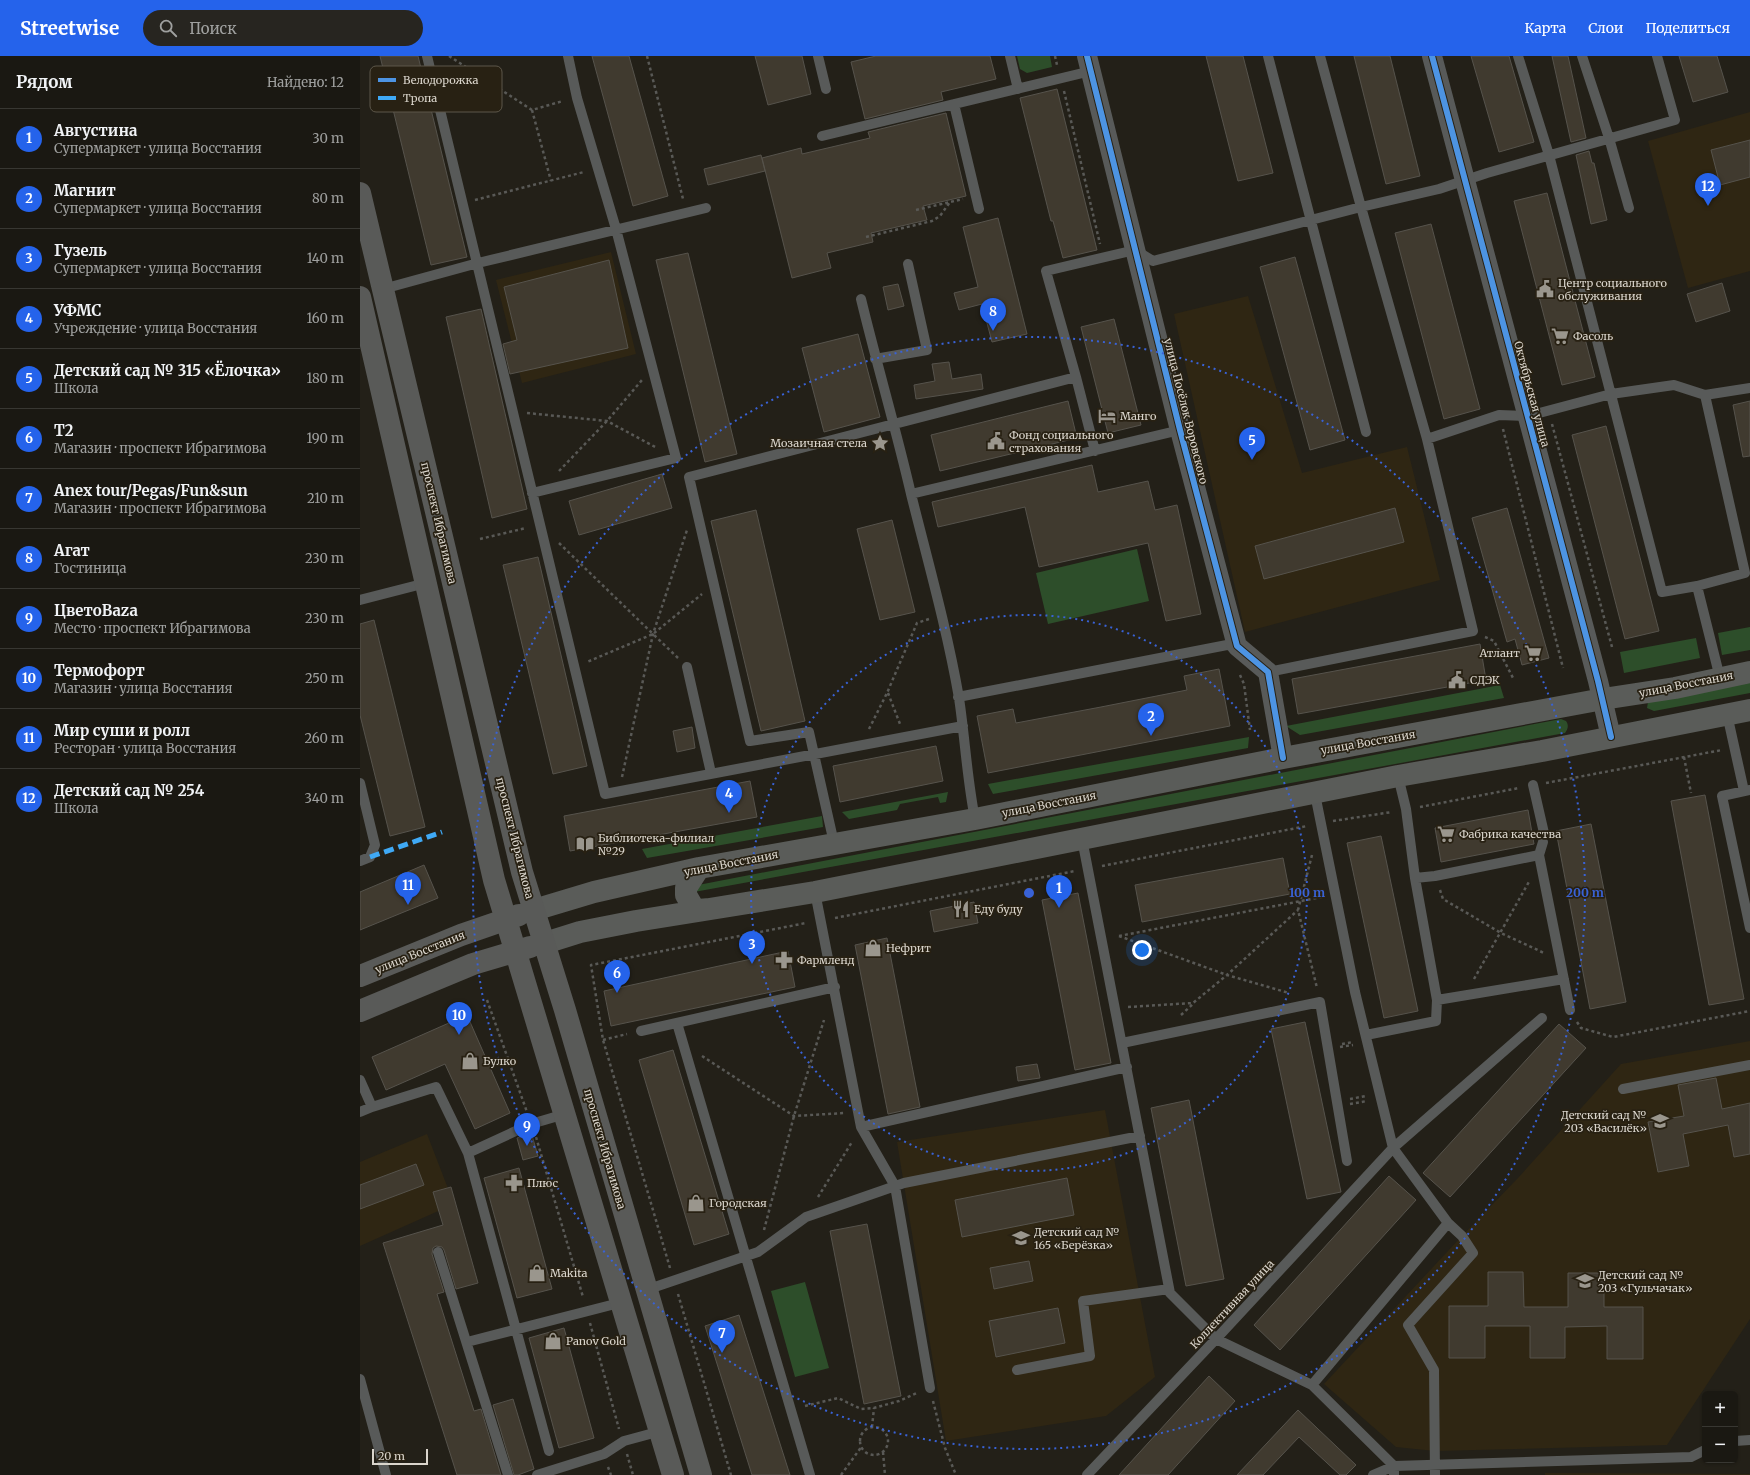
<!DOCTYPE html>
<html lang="ru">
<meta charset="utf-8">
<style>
body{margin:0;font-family:Merriweather,serif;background:#272520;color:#f1f3f6}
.controls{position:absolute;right:12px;bottom:12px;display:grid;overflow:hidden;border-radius:6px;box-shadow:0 1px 3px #0004}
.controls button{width:36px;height:36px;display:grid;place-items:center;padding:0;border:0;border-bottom:1px solid #383732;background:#1a1812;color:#f1f3f6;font:20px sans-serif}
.scale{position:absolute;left:12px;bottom:10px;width:56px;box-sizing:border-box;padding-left:4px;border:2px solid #dad5cc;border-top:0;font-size:11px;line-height:14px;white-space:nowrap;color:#dad5cc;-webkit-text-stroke:3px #282113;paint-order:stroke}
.you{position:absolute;left:782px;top:894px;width:14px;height:14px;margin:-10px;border:3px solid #fff;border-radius:50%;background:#1a73e8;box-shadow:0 0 0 6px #1a73e833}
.badge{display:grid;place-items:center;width:26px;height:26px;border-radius:50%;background:#2563eb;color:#fff;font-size:13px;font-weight:700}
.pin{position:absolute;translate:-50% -33px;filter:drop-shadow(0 1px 2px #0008)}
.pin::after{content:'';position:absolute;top:21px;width:14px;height:12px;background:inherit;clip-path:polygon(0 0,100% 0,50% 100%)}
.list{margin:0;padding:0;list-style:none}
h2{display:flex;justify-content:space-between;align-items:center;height:52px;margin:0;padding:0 16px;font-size:17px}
h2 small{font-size:13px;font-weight:400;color:#9fa09f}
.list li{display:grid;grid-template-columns:26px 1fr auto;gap:12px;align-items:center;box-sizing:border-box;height:60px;padding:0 16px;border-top:1px solid #383732}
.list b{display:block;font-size:15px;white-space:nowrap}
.list p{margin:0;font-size:13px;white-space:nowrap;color:#9fa09f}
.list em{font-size:13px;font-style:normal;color:#9fa09f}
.icon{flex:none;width:22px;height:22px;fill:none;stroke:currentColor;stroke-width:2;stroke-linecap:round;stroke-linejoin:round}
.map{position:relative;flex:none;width:1390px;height:1419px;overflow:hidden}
header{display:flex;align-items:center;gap:24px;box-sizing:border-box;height:56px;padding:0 20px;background:#2563eb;color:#fff}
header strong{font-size:19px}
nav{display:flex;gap:22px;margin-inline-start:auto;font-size:14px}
.search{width:280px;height:36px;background:#272520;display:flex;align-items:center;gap:10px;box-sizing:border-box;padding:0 14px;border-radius:22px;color:#9fa09f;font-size:15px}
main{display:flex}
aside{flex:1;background:#1a1812}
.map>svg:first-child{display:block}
</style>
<header>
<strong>Streetwise</strong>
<div class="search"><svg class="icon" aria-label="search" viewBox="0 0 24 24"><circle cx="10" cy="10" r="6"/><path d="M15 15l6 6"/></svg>Поиск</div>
<nav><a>Карта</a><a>Слои</a><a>Поделиться</a></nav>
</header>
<main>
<aside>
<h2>Рядом<small>Найдено: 12</small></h2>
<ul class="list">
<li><span class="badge">1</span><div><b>Августина</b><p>Супермаркет · улица Восстания</p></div><em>30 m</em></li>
<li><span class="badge">2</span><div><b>Магнит</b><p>Супермаркет · улица Восстания</p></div><em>80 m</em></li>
<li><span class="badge">3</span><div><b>Гузель</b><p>Супермаркет · улица Восстания</p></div><em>140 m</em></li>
<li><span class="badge">4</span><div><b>УФМС</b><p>Учреждение · улица Восстания</p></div><em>160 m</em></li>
<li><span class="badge">5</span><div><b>Детский сад № 315 «Ёлочка»</b><p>Школа</p></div><em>180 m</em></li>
<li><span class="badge">6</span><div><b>Т2</b><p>Магазин · проспект Ибрагимова</p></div><em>190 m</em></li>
<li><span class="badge">7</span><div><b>Anex tour/Pegas/Fun&amp;sun</b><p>Магазин · проспект Ибрагимова</p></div><em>210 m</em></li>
<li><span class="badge">8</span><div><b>Агат</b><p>Гостиница</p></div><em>230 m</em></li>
<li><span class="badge">9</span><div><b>ЦветоBaza</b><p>Место · проспект Ибрагимова</p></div><em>230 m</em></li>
<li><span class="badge">10</span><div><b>Термофорт</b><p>Магазин · улица Восстания</p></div><em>250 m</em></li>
<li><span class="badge">11</span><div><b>Мир суши и ролл</b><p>Ресторан · улица Восстания</p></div><em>260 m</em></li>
<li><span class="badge">12</span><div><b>Детский сад № 254</b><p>Школа</p></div><em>340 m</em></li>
</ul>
</aside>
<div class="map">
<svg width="1390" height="1419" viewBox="0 0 1390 1419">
<rect width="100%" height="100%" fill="#232018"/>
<path fill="#2f2613" d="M1390 56V215L1328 232 1288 85Z
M251 196 276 298 162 327 136 224Z
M888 240 942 417 1047 391 1080 524 885 576 814 258Z
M1390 985V1263L1307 1389 1075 1395 1036 1391 964 1328 1102 1180 1158 1122 1261 1008Z
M745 1054 795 1321 746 1360 586 1385 537 1086Z
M67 1078 94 1148 0 1190V1106Z
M1185 1417 1390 1418V1419H1185Z"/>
<path fill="#2d4e2a" d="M657 0H690L692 11 667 17 660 13Z
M777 493 789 545 688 568 676 517Z
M1390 571V594L1362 599 1358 577Z
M1336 582 1340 602 1264 617 1260 596Z
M1390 625V637L1294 655 1287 652 1288 646Z
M1140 629 1144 642 940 679 926 670Z
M1201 663 1206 665C1209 669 1208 673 1205 677L334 836 333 830Z
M889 681 888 692 633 738 628 728Z
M588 736 586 746 580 747 578 741 540 748 537 754 489 763 482 756Z
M462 760 463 771 287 802 282 793Z
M445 1226 469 1312 435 1321 411 1235Z"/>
<path fill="#403a2f" stroke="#56534c" d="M20 0H58L107 201 71 209Z
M232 0H269L308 140 273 150Z
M395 0H442L451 38 408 49Z
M516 0H630L636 23 581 36 583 44 505 63 491 6Z
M846 0H883L913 117 878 125Z
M994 0H1030L1060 120 1026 128Z
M1111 0H1149L1174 86 1139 96Z
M1192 0H1208L1226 82 1211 86Z
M1319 0H1357L1368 36 1333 46Z
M697 33 737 194 703 202 693 165H691L660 42Z
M586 57 606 140 563 150 567 164 511 177 513 186 467 197 471 212 432 222 402 102 441 92 442 98 510 82 508 76Z
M1390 84V121L1360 129 1351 94Z
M1229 95 1232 107H1234L1247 164 1231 168 1216 99Z
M401 99 405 115 348 129 344 113Z
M1187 137 1235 321 1202 329 1154 145Z
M638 162 667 278 632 286 622 248 599 254 594 237 618 231 603 171Z
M1071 168 1120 353 1084 363 1035 177Z
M328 197 377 398 345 406 296 204Z
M935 201 985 384 950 394 900 211Z
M249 204 268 292 150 318 143 288 157 284 144 231Z
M1362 227 1370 255 1336 266 1327 238Z
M538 228 544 250 528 254 523 231Z
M121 253 167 453 132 462 86 261Z
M754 263 781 369 748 377 721 271Z
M498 278 520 361 464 376 442 292Z
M589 306 592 323 621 318 623 333 556 343 554 329 575 325 572 308Z
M708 345 717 382 580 415 571 379Z
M1390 345V400L1383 401 1373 349Z
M1246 370 1299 575 1265 583 1212 379Z
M732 409 738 436 788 425 795 454 817 449 841 558 806 565 788 487 679 511 665 451 578 471 572 446Z
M302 418 312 452 219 479 209 445Z
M1035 452 1044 486 904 523 895 490Z
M1147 452 1189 602 1162 609 1155 583 1147 586 1112 462Z
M396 454 445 665 401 675 351 465Z
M532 464 555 556 520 564 497 473Z
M178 501 227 710 193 718 143 509Z
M14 564 65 771 30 780 0 659V568Z
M1120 588 1126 624 938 658 932 623Z
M859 613 870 670 628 717 617 660 653 653 656 667 741 651 827 634 824 620Z
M332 671 335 692 317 696 313 675Z
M576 690 583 725 480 746 473 710Z
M390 725 397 761 210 795 204 760Z
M1345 739 1384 943 1349 949 1311 745Z
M1168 754 1174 788 1081 806 1075 772Z
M1231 768 1266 946 1230 953 1196 775Z
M1021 780 1058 955 1024 962 987 787Z
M923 802 930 838 782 866 775 829Z
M64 809 78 842 0 874V836Z
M718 837 751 1007 715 1014 682 844Z
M614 846 618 867 574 876 570 855Z
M527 882 560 1051 528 1058 495 889Z
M428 895 435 931 251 970 244 935Z
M107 959 150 1057 115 1073 85 1008 26 1034 12 1001Z
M945 966 981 1136 947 1143 911 973Z
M1199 968 1226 992 1090 1141 1063 1117Z
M313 994 369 1178 334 1189 279 1004Z
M677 1008 680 1022 658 1025 656 1011Z
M1356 1022 1362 1053 1390 1047V1098L1374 1101 1368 1069 1323 1078 1329 1110 1298 1116 1288 1066 1324 1060 1318 1029Z
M829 1044 864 1223 826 1230 791 1052Z
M171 1076 178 1100 163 1104 157 1082Z
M56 1108 64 1129 0 1153V1129Z
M159 1112 192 1233 157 1242 124 1122Z
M1029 1120 1056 1144 920 1294 894 1269Z
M707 1122 714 1159 602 1181 595 1144Z
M91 1131 118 1227 96 1233 84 1194 82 1191 76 1190 73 1192 72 1198 84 1236 77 1238 114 1355 121 1353 141 1419H97L23 1187 83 1169 73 1136Z
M507 1168 541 1340 504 1348 470 1175Z
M669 1205 673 1225 634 1233 630 1212Z
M1128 1216H1163L1164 1251H1208V1217H1244V1251H1283V1303H1247V1270L1205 1271V1302H1170V1270H1125V1302H1089V1250H1128Z
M698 1252 705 1287 636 1301 629 1265Z
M379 1259 385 1278 430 1419H392L359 1314 345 1270Z
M204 1272 234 1382 199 1392 169 1282Z
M849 1320 875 1345 808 1419H759Z
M153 1343 174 1413 158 1419H154L133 1349Z
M938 1354 996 1409 986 1419H980L939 1381 903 1419H877Z"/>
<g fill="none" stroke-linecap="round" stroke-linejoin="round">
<path stroke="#595956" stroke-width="2.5" stroke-dasharray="3 3" stroke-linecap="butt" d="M89 0 172 54 203 45
M287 0 323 143
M695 0 697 9
M704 35 740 188
M172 54 191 125
M115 144 224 116
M556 154 603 143
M506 181 572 165 580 160 590 146
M167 357 247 365 297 392
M1192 368 1252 591
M1143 373 1203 612
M199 415 247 365 282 324
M120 483 166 472
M199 487 293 578 227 606
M1125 581 1134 585 1153 622
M318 602 293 578 342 538
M880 619 884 628 890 674
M528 637 540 668
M509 673 527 637 557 567 569 563
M1324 701 1331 737
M262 721 293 578 327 474
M1186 727 1362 694
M1060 751 1159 732
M973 765 1032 756
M952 799 938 854 957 932
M742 810 947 770
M1080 834 1083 843 1141 877 1184 897
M475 862 715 815
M759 880 867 919 929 937
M759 880 962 841
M1114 923 1170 824
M127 944 167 1056
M768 951 833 947 867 919 938 854
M821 959 833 948
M1217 966 1221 972 1253 981 1390 955
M243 984 267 978
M982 988 993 986
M980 991 993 989
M342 1000 434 1060 485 1057
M990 1043 1006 1040
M990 1048 1007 1045
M176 1081 223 1241
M458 1141 492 1086
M404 1174 434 1060 464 964
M310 1212 243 984 231 909 446 867
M318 1238 371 1419
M230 1267 259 1373
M573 1345 585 1392 596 1419
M445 1350 478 1342 501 1353 514 1352 539 1345 557 1337
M512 1371 514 1352
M500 1385a14 14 0 1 1 28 0a14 14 0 1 1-28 0Z
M523 1396 525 1419
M267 1398 273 1419
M248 1411 251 1419
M481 1419 502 1390"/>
<path stroke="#585a59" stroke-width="10" d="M67 0 245 738 603 670
M458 0 466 33
M650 0 658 33
M908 0 1006 376
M960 0 1001 151 1079 133 1127 117 1315 64 1297 0
M1158 0 1189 99 1302 536 1337 530 1385 517 1345 339
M1222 0 1249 82 1269 152
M594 48 619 153
M462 80 731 15
M23 233 118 207 346 152
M501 243C517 309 536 373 551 438
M515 303 567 294 548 208
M716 321 686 215 775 194 793 205 1001 151 1067 383 1139 359 1168 360 1251 338 1314 329 1345 339 1390 332
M172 437 316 402 256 173 217 42 208 0
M1337 530 1360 622
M0 544 66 527
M327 611 351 717
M908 616 1113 575 1067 383
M598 641 867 589 877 590
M1367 658 1384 735
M1038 720 1046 753 1055 822 1075 820 1179 799
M0 727 15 789 10 801 0 805
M1173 729 1184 777
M1390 734 1362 740 1390 872
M955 738 995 936 1033 1092 1088 1167 1102 1180 1113 1197 1048 1269 1074 1314 1075 1419
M615 763C607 723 605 682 599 642 587 573 568 506 551 438L820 374
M722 783 810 1237 856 1283 952 1329 1034 1410 1331 1401 1345 1394
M1183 786 1179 799 1210 954
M474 787 449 676 390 685 329 421 716 321 735 395
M1055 822 1077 944 1204 923
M455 836 501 1071
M317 967 450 1419
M281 975 475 931
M1006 979 1076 965 1077 944
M762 987 960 946 987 1105
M0 1024 12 1051 76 1031 108 1097 171 1068 205 1058
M1263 1033 1390 1009
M0 1056 12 1051
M108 1097 189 1395
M78 1196 148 1419
M286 1234 398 1196 446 1161 544 1127 780 1080
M107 1286 263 1246
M657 1314 730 1300 723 1245 809 1233
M0 1323 26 1419
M952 1329 1088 1167
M570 1332 535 1130 501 1071 767 1011
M1375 1385 1390 1384
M177 1419 244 1398 264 1385 301 1375
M727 1419 856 1283 1033 1092 1182 962
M1013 1419 1034 1410V1419"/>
<path stroke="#585a59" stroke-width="20" d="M727 0 820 374 877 590 908 616 923 702
M1072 0 1238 625 1251 681"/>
<path stroke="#5a5c59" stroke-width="22" d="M339 812 326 832V839L333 851 338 854 350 853
M174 854 234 836 339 812 615 763 923 702 1243 643 1315 632 1390 616
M185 887 220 876 276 865 455 836 1038 720 1182 695 1390 654"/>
<path stroke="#595a58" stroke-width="22" d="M0 137 162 816 205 954 341 1419
M0 241 134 824 313 1419
M0 920 101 879 159 859
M0 955 113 908 170 891"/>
<path stroke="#3fa9f5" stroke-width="5" stroke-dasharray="10 5" stroke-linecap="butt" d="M10 801 82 776"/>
<g stroke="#282113" stroke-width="8">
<path id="cycleway" d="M727 0 820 374 877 590 908 616 923 702
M1072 0 1238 625 1251 681"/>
</g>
<use href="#cycleway" stroke="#4d94e3" stroke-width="6"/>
</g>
<g fill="none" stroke="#3962d6" stroke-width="2" stroke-dasharray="2 4">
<circle cx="669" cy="837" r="278"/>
<circle cx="669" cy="837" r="556"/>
</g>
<defs>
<g id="civic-bare" transform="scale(1.38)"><path d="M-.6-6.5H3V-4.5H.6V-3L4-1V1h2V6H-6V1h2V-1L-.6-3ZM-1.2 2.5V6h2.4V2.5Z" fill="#9a968d" stroke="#282113" stroke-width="2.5" paint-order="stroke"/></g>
<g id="supermarket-bare" transform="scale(1.38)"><path d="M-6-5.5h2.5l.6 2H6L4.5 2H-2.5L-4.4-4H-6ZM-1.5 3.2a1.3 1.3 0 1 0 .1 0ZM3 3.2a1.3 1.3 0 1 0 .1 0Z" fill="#9a968d" stroke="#282113" stroke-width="2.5" paint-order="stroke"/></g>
<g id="hotel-bare" transform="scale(1.38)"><path d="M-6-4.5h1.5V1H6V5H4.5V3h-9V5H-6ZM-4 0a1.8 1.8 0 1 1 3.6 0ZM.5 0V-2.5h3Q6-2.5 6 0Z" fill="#9a968d" stroke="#282113" stroke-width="2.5" paint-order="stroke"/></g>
<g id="sight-bare" transform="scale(1.38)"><path d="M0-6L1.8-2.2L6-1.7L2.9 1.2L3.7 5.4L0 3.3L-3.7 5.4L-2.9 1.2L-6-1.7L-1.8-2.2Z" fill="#9a968d" stroke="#282113" stroke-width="2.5" paint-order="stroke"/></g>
<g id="library-bare" transform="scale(1.38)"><path d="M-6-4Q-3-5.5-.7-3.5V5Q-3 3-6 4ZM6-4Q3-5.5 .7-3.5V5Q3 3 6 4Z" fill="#9a968d" stroke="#282113" stroke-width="2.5" paint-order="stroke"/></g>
<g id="restaurant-bare" transform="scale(1.38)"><path d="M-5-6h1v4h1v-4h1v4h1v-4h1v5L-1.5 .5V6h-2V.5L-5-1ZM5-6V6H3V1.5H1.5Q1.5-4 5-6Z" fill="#9a968d" stroke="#282113" stroke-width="2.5" paint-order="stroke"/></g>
<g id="shop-bare" transform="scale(1.38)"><path d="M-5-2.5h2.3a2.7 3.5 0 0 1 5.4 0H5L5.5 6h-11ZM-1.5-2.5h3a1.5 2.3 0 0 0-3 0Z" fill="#9a968d" stroke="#282113" stroke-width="2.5" paint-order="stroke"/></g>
<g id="pharmacy-bare" transform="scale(1.38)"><path d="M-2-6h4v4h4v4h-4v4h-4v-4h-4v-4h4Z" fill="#9a968d" stroke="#282113" stroke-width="2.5" paint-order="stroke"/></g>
<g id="school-bare" transform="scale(1.38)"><path d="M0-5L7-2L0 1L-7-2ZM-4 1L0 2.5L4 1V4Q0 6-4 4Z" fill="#9a968d" stroke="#282113" stroke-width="2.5" paint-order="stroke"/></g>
</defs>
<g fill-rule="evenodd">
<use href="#civic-bare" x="1185" y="233"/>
<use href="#supermarket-bare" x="1200" y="280"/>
<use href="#hotel-bare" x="747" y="360"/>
<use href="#civic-bare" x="636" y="385"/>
<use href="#sight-bare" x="520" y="387"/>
<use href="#supermarket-bare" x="1173" y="597"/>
<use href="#civic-bare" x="1097" y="624"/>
<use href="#supermarket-bare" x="1086" y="778"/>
<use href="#library-bare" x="225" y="788"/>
<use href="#restaurant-bare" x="601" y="853"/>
<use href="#shop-bare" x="513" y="892"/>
<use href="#pharmacy-bare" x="424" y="904"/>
<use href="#shop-bare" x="110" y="1005"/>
<use href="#school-bare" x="1300" y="1065"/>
<use href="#pharmacy-bare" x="154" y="1127"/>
<use href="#shop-bare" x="336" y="1147"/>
<use href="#school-bare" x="661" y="1182"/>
<use href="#shop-bare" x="177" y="1217"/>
<use href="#school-bare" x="1225" y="1225"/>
<use href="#shop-bare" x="193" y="1285"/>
</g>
<g text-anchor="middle" stroke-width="3.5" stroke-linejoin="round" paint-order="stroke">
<g font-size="11" fill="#dad5cc" stroke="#282113" text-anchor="start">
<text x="1198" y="231">Центр социального<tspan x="1198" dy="13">обслуживания</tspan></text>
<text x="1213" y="284">Фасоль</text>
<text x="760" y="364">Манго</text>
<text x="649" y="383">Фонд социального<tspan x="649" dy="13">страхования</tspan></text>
<text x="507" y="391" text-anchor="end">Мозаичная стела</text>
<text x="1160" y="601" text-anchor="end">Атлант</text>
<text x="1110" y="628">СДЭК</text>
<text x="1099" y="782">Фабрика качества</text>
<text x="238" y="786">Библиотека-филиал<tspan x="238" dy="13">№29</tspan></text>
<text x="614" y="857">Еду буду</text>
<text x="526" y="896">Нефрит</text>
<text x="437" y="908">Фармленд</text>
<text x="123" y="1009">Булко</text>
<text x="1287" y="1063" text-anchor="end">Детский сад №<tspan x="1287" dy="13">203 «Василёк»</tspan></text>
<text x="167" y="1131">Плюс</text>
<text x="349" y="1151">Городская</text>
<text x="674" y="1180">Детский сад №<tspan x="674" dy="13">165 «Берёзка»</tspan></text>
<text x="190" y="1221">Makita</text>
<text x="1238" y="1223">Детский сад №<tspan x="1238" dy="13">203 «Гульчачак»</tspan></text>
<text x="206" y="1289">Panov Gold</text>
</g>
<g font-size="11" fill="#dad5cc" stroke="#282113">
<text transform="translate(1172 338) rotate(75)" y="4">Октябрьская улица</text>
<text transform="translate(826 355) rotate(76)" y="4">улица Посёлок Воровского</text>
<text transform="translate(79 467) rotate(77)" y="4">проспект Ибрагимова</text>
<text transform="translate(1326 628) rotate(-11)" y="4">улица Восстания</text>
<text transform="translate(1008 686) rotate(-10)" y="4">улица Восстания</text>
<text transform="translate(689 748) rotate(-11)" y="4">улица Восстания</text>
<text transform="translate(155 782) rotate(76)" y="4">проспект Ибрагимова</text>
<text transform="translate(371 807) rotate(-11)" y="4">улица Восстания</text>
<text transform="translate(60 896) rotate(-22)" y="4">улица Восстания</text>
<text transform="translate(245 1093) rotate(74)" y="4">проспект Ибрагимова</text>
<text transform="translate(872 1248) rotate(-47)" y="4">Коллективная улица</text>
</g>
</g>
<rect x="10" y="10" width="132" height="46" rx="6" fill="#282113" stroke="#5d574a" stroke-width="1"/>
<rect x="18" y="22" width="18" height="4" fill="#4d94e3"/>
<rect x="18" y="40" width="18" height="4" fill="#3fa9f5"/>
<g font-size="11" fill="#dad5cc">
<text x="43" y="28">Велодорожка</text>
<text x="43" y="46">Тропа</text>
</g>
<circle cx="669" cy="837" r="6" fill="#3962d6" stroke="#282113" stroke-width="2"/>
<g font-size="12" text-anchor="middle" font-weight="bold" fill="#3962d6" stroke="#282113" stroke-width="3.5" stroke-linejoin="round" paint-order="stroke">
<text x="947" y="841">100 m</text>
<text x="1225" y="841">200 m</text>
</g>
</svg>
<div class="controls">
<button>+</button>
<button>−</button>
</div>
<div class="scale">20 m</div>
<div class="you"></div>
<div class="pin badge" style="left:699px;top:852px">1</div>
<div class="pin badge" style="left:791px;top:680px">2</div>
<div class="pin badge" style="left:392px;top:908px">3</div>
<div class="pin badge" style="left:369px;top:757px">4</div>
<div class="pin badge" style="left:892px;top:404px">5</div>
<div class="pin badge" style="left:257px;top:937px">6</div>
<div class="pin badge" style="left:362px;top:1297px">7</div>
<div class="pin badge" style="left:633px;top:275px">8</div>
<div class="pin badge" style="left:167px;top:1090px">9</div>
<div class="pin badge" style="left:99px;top:979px">10</div>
<div class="pin badge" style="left:48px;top:849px">11</div>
<div class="pin badge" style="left:1348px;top:150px">12</div>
</div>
</main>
